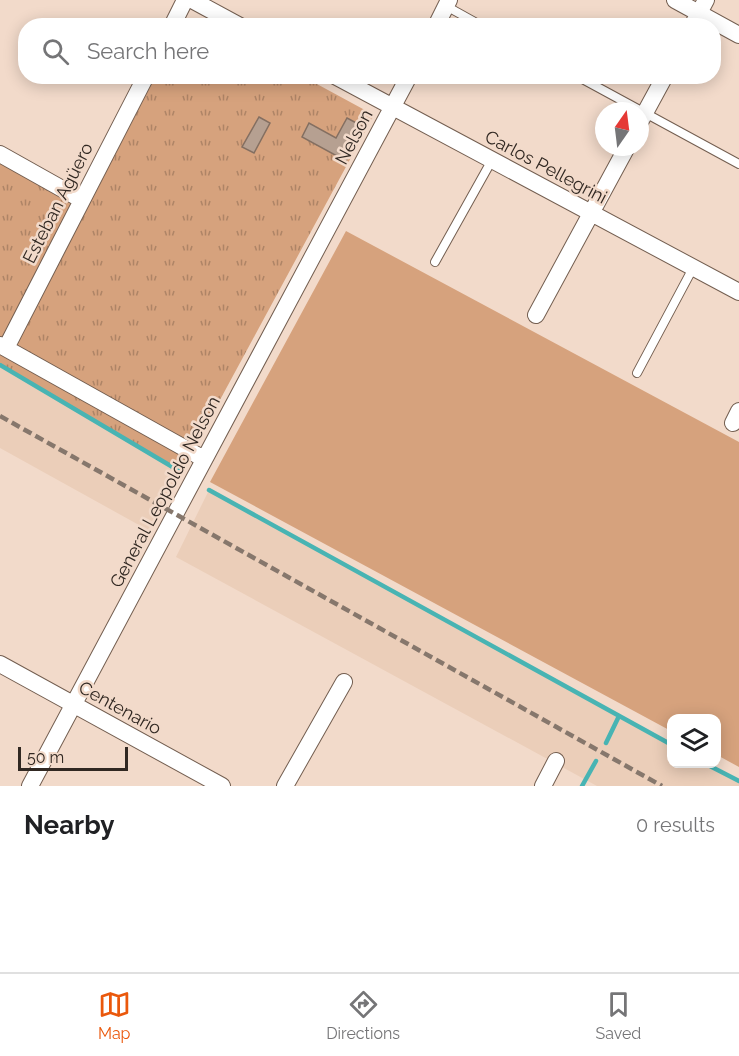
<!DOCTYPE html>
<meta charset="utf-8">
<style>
body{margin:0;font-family:Raleway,sans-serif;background:#f6f6f6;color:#202124}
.controls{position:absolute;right:18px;bottom:18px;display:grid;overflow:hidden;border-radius:12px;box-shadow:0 3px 15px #0003}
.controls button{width:54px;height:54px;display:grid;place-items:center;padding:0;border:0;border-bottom:2px solid #e0e0e0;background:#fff;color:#202124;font:30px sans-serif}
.compass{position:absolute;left:595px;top:102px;width:54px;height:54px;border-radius:50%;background:#fff;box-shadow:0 3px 15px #0003;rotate:14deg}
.scale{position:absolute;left:18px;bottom:15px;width:110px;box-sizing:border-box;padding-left:6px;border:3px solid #312822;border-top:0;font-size:16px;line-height:21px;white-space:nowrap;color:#312822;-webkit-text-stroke:4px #f2daca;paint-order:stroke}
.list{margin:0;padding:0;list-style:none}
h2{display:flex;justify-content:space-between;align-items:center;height:78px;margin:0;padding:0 24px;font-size:26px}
h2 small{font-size:20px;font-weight:400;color:#757577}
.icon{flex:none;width:33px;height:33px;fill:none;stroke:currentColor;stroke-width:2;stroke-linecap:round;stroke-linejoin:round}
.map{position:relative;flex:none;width:739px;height:786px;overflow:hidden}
.search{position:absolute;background:#fff;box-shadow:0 3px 15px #0003;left:18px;right:18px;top:18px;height:66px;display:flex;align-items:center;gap:15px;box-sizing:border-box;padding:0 21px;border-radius:24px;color:#757577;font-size:22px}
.sheet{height:186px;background:#fff}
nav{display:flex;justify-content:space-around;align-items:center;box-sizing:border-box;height:84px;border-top:2px solid #e0e0e0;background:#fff;font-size:16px;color:#757577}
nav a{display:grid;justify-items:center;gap:3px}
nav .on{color:#ea580c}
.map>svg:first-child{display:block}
</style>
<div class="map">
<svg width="739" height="786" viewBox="0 0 739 786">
<defs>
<pattern id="grass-tufts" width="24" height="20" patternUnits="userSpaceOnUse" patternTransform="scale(1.5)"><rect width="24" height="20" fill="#d6a27d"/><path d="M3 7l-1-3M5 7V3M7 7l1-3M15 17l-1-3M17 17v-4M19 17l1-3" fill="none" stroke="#ae8466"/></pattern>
</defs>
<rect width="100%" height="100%" fill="#f2daca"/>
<path fill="#ebceb9" d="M0 366 181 472 148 530 0 448Z
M209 490 671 745 672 764H706L739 781V786H597L176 557Z"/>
<path fill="url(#grass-tufts)" d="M155 77H304L374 115 181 472 0 366V163L86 211Z"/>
<path fill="#d6a27d" d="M346 231 739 442V767L717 755 716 718H672L671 731 210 482Z"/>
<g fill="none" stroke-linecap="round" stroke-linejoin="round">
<path stroke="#48b4b3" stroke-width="4.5" d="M0 365 181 472
M209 490 672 745
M606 743 619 716
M706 764 739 781
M582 786 596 761"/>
</g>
<path fill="#b6a091" stroke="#846f61" stroke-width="1.5" d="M259 117 270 123 254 153 242 147Z
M347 118 364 127 346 161 302 137 309 123 336 138Z"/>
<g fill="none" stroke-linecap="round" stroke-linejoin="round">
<g stroke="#735e50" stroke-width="10">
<path id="lane" d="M446 6 482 26
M577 76 739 164
M435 262 492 160
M637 373 693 268"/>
</g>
<g stroke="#735e50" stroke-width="18">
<path id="street" d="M192 0 240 26
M675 0 739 35
M172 26 185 0
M436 26 449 0
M692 26 706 0
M335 76 739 292
M640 122 665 76
M0 154 82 200
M536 315 627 147
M0 345 204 459
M6 348 146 76
M733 423 739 411
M0 664 222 786
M30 786 409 76
M285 786 344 682
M543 786 556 761"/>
</g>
<use href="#lane" stroke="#fff" stroke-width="8"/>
<use href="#street" stroke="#fff" stroke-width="16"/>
<path stroke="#86776c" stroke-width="4.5" stroke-dasharray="9 4.5" stroke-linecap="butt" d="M0 416 662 786"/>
</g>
<g text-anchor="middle" stroke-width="5" stroke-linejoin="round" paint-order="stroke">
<g font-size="18" fill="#312822" stroke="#f2daca">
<text transform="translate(354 137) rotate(-62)" y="6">Nelson</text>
<text transform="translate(546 167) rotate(28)" y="6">Carlos Pellegrini</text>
<text transform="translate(58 203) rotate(-63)" y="6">Esteban Agüero</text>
<text transform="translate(165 492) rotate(-62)" y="6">General Leopoldo Nelson</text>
<text transform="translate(120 708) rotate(29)" y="6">Centenario</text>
</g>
</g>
</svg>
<div class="controls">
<button><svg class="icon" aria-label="layers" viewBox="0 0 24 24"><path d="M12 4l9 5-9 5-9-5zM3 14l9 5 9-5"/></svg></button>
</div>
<svg class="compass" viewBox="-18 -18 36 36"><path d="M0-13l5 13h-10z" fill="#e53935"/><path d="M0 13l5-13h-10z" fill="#757577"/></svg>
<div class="scale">50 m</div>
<div class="search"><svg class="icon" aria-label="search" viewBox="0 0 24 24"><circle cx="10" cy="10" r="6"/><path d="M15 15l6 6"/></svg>Search here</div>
</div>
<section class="sheet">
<h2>Nearby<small>0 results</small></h2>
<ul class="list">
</ul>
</section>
<nav>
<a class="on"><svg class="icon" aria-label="map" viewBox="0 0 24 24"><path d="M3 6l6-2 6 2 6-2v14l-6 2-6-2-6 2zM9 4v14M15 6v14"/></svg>Map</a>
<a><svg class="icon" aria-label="directions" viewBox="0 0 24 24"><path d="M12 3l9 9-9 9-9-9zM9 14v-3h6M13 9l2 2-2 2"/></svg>Directions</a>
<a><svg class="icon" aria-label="saved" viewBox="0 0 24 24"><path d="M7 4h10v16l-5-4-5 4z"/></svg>Saved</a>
</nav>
